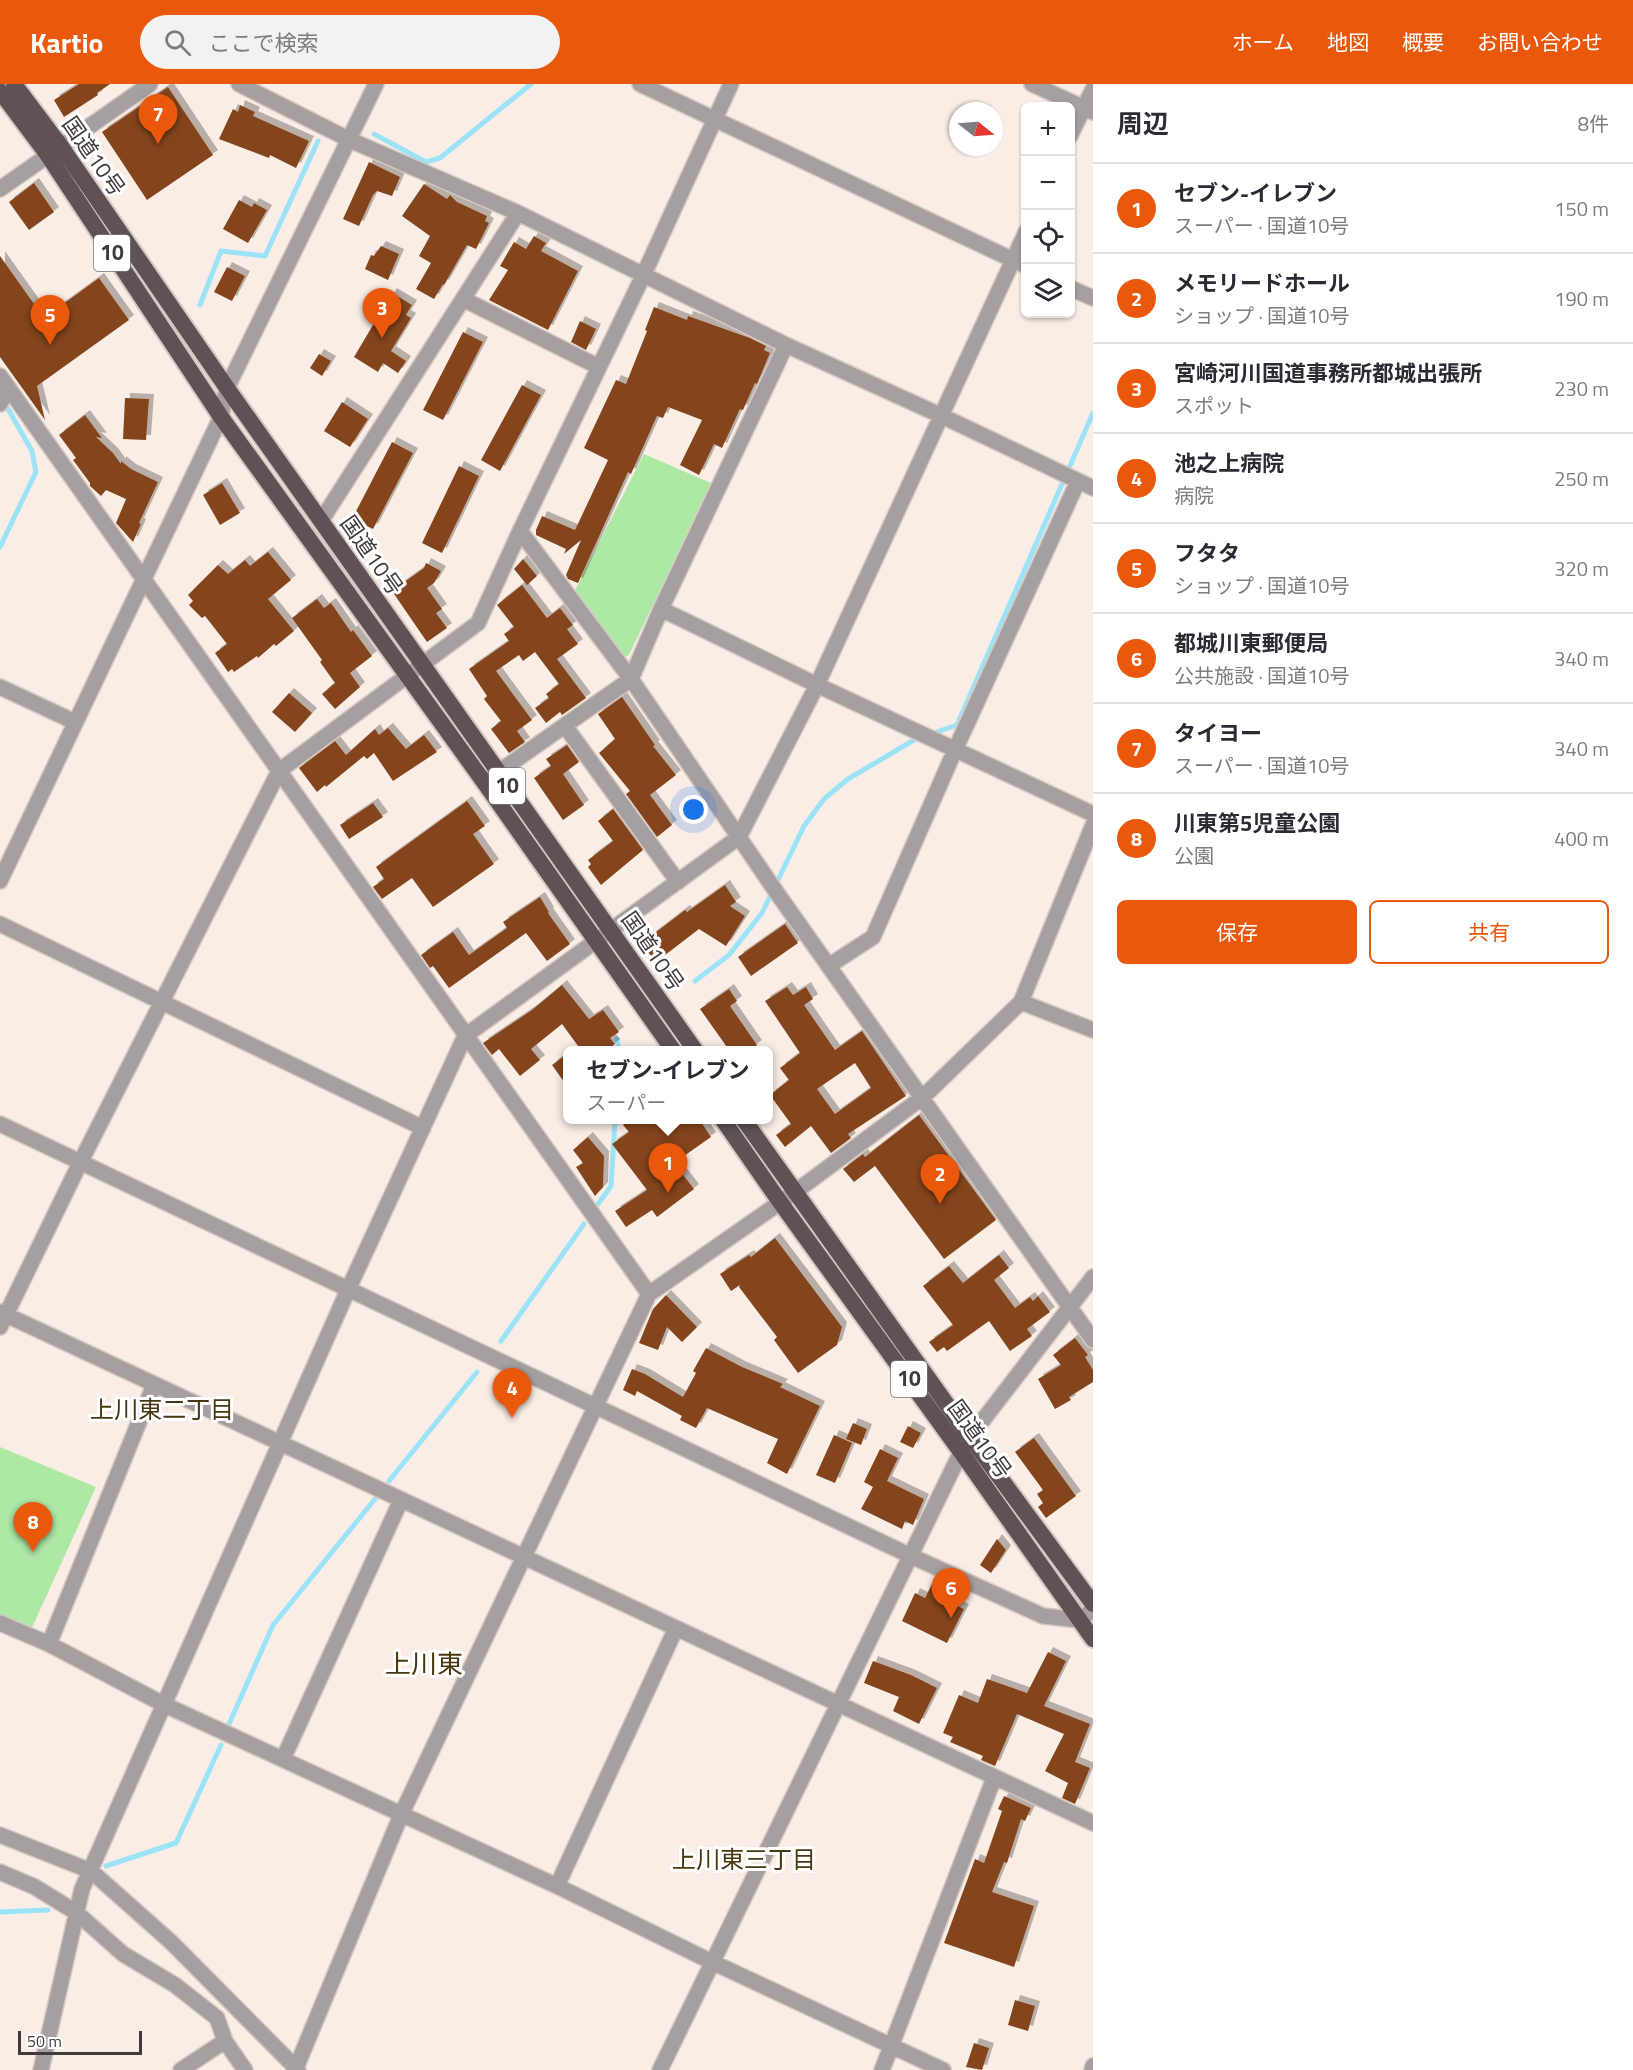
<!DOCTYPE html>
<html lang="ja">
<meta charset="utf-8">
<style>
body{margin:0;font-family:"Titillium Web","Noto Sans JP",sans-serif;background:#f2f2f3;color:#2b2b33}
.controls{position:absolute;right:18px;top:18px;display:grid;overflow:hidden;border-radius:9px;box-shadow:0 2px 4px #0004}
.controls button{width:54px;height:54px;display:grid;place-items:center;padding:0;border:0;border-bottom:2px solid #e1e1e2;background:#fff;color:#2b2b33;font:30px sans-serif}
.compass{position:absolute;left:949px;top:18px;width:54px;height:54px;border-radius:50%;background:#fff;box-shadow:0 2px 4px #0004;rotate:107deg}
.scale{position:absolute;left:18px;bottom:15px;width:124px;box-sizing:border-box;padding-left:6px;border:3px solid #403b38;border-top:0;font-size:16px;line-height:21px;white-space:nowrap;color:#403b38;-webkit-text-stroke:4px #fff;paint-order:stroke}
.you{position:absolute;left:694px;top:726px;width:21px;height:21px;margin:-15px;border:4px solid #fff;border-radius:50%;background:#1a73e8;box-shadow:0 0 0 9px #1a73e833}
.badge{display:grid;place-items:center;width:39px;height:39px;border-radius:50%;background:#ea580c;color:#fff;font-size:20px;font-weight:700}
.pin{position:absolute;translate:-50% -50px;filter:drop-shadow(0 2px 3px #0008)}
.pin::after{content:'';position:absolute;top:32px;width:21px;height:18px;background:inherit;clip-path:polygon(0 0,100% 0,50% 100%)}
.popup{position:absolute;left:563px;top:962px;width:210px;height:78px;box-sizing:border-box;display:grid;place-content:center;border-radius:9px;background:#fff;filter:drop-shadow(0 2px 4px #0005);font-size:20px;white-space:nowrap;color:#7c7c81}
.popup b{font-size:22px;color:#2b2b33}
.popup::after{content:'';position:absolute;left:50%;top:100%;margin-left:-12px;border:12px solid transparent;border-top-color:#fff}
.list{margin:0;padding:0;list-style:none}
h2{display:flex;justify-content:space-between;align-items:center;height:78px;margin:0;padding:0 24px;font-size:26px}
h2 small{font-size:20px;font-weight:400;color:#7c7c81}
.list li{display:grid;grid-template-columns:39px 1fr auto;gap:18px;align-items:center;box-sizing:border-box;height:90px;padding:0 24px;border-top:2px solid #e1e1e2}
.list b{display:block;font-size:22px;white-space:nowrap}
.list p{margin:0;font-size:20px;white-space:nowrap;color:#7c7c81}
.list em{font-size:20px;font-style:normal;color:#7c7c81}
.actions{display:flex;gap:12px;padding:18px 24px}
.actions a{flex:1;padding:14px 0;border:2px solid #ea580c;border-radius:9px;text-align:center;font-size:21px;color:#ea580c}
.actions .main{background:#ea580c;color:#fff}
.icon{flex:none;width:33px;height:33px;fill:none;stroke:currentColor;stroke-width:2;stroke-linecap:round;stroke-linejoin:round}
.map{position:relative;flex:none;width:1093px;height:1986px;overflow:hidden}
header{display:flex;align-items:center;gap:36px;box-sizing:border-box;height:84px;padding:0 30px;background:#ea580c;color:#fff}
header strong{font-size:28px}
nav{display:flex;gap:33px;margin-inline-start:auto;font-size:21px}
.search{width:420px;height:54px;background:#f2f2f3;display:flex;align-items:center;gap:15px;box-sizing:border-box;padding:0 21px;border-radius:33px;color:#7c7c81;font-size:22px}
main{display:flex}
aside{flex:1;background:#fff}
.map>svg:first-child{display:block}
</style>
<header>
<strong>Kartio</strong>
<div class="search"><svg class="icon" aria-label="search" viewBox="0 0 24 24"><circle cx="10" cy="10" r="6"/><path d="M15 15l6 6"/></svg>ここで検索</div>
<nav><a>ホーム</a><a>地図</a><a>概要</a><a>お問い合わせ</a></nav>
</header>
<main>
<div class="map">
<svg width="1093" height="1986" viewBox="0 0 1093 1986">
<defs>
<filter id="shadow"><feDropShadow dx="5" dy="-5" stdDeviation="0" flood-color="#0004"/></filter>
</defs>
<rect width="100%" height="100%" fill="#f9ede5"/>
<path fill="#ade8a5" d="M644 370 711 399 629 571 620 575 573 510Z
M0 1363 96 1403 30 1548 0 1533Z"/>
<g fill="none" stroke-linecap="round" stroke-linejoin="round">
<path stroke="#9de3f8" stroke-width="5" d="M374 50 426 78 440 74 531 0
M200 221 221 167 265 172 318 57
M0 463 36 388 32 367 8 325
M931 650 957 641 1093 329
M695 897 729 871 762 829 804 742 824 715 848 695 919 653
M617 955 619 966
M598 1120 611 1102 615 1036
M501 1257 584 1140
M389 1397 477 1288
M229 1640 273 1541 375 1415
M106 1782 176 1759 221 1661
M0 1828 48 1826"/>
</g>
<path fill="#84451f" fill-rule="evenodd" filter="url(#shadow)" d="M79 0H110L97 9 98 11 64 33 54 16Z
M168 3 213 71 147 116 102 48Z
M240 21 255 28 253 32 309 57 296 84 270 71 269 74 219 55 233 25 238 28Z
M369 78 400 93 392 112 377 107 373 111 359 142 343 135Z
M34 99 54 128 29 146 9 118Z
M424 100 447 115 450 111 457 118 487 132 485 137 489 139 476 165 467 161 444 201 443 200 434 215 416 205 431 179 419 172 430 152 402 132Z
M239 116 252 123 254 119 267 126 248 159 223 145Z
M534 152 546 159 541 167 578 187 548 246 489 216 508 186 500 182 514 158 526 165Z
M381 162 399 170 388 196 365 185 371 171 374 172Z
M0 172 44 234 99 194 129 236 37 302 45 336 0 273Z
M227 183 245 192 232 217 214 208Z
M392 209 412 221 406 231 411 234 391 267 406 277 398 289 383 279 378 288 354 273Z
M654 223 687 236 688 232 750 254 766 262 764 266 770 269 757 300 755 299 743 326 740 325 722 364 714 360 699 391 680 381 702 336 668 323 663 334 657 332 631 390 628 388 578 499 568 495 566 491 581 456 564 470 566 465 536 451V446L542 432 575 446 608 376 584 364 616 296 626 300 647 247 645 246Z
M580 237 596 245 586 266 571 258Z
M463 248 483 258 443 336 423 326Z
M319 270 331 277 322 292 310 284Z
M522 301 541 311 500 387 481 376Z
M125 314 149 315 146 356 123 355Z
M342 318 368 335 350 363 324 347Z
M85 331 102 354 96 353 113 369 121 380V377L131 385 158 398 139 439 141 440 133 458 116 439 126 415 106 406 101 412 90 402V399L73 376 76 374 59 351Z
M392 358 413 369 373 445 352 435Z
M459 382 479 392 442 469 422 459Z
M222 399 240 429 220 441 203 411Z
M268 468 291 496 268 515 294 547 276 562 274 560 258 574 257 572 234 588 232 585 228 588 215 569 227 560 205 532 202 534 189 521 193 517 188 511 218 481 228 490 245 476 250 482Z
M523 475 537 492 527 501 514 485Z
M426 479 441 487 434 499 427 504 442 525 436 529 447 544 427 558 392 507 424 484Z
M522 501 547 534 560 524 573 541 567 545 578 560 557 575 586 614 562 631 560 628 546 639 535 624 549 614 546 610 559 600 535 568 523 577 519 571 496 587 532 636 517 647 525 658 509 669 491 645 501 637 484 615 487 612 469 585 509 557 504 550 514 543 497 521Z
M317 515 324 524 331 519 351 548 353 546 372 572 350 589 360 603 335 625 322 610 335 599 320 578 322 576 292 534Z
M289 609 312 629 295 648 272 628Z
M622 613 655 661 653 662 676 691 650 711 672 741 657 753 626 710 630 707 599 669 615 655 598 630Z
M388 644 406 665 424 651 437 668 393 697 374 669 367 675 364 672 326 703 325 701 317 708 299 684 335 657 346 671 375 645 379 651Z
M567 661 579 678 563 690 584 721 563 736 534 694 551 682 546 675Z
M467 717 485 742 473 750 494 780 433 823 412 794 382 815 373 803 384 795 376 783Z
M373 719 383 733 349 755 340 741Z
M613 725 643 766 601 801 588 783 591 780 588 776 613 757 598 737Z
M725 801 736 818 730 822 745 832 726 862 699 845 656 878 644 863 654 855 651 852 685 826 687 828Z
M540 813 549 828 548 829 570 860 547 877 526 849 449 904 433 882 430 884 421 871 453 848 469 871 507 844 503 838Z
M785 840 798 859 751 892 738 873Z
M562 901 589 935 603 926 619 948 610 954 615 960 607 966H581L562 940 531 965 540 976 520 992 499 965 492 971 483 959 532 926Z
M787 903 793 911 806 903 813 915 804 921 835 966 862 947 906 1012 848 1050 851 1054 831 1069 811 1042 785 1063 776 1051 791 1040 770 1011 789 996 780 984 800 969 765 917ZM855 979 871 1004 835 1030 817 1005Z
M729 905 737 917 730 922 757 961 750 966H729L700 925Z
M567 970V1002L552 981Z
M919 1031 996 1136 944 1175 875 1082 854 1098 843 1085 863 1070 865 1073Z
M630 1035H699L711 1053 674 1079 694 1105 657 1133 652 1126 626 1143 615 1127 647 1106 612 1060 629 1048 623 1041Z
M588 1053 604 1072 603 1103 595 1112 576 1083 583 1079 573 1066Z
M775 1154 842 1243 837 1261 798 1289 774 1256 777 1253 739 1203 740 1201 731 1207 720 1190 749 1171 751 1173Z
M999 1171 1009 1184 994 1196 1015 1224 1030 1213 1033 1217 1038 1212 1050 1228 1027 1245 1032 1252 1010 1267 989 1237 947 1267 944 1263 937 1268 929 1258 953 1241 923 1202 949 1182 963 1199Z
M666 1211 697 1243 682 1258 667 1243 658 1266 639 1259 653 1225Z
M1075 1254 1088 1271 1085 1273 1093 1286V1298L1069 1313 1071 1316 1055 1325 1038 1295 1061 1281 1053 1271Z
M706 1264 742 1283 783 1300 780 1303 820 1322 787 1390 767 1379 778 1355 707 1324 696 1344 680 1336 682 1332 637 1307 635 1312 623 1306 632 1285 645 1290 683 1313 696 1289 693 1287Z
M853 1339 867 1345 861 1361 846 1355Z
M908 1342 921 1349 913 1364 900 1358Z
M834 1351 852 1359 835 1399 816 1391Z
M1034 1354 1076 1412 1046 1434 1038 1423 1043 1419 1037 1410 1043 1406 1015 1368Z
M880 1365 898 1374 887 1397 924 1415 913 1441 905 1437 902 1445 861 1425 873 1403 864 1398Z
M997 1455 1006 1466 991 1489 980 1481Z
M932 1500 943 1506 940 1514 964 1525 947 1559 902 1537 915 1509 925 1514Z
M1048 1568 1066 1577 1044 1622 1090 1640 1075 1678 1090 1684 1075 1720 1062 1714 1068 1699 1045 1687 1064 1650 1017 1630 995 1682 981 1676 983 1672 950 1658 953 1653 943 1649 959 1611 978 1619 987 1595 1027 1609Z
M873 1577 911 1591 937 1604 919 1640 893 1627 899 1613 864 1599Z
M1004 1712 1031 1724 1025 1737 1021 1735 1007 1779 1004 1778 992 1808 1034 1822 1014 1883 944 1859 975 1775 984 1779 1002 1727 998 1725Z
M1015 1916 1035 1922 1028 1947 1008 1941Z
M974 1959 989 1964 982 1986 966 1983Z"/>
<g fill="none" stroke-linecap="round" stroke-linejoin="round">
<g stroke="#d4c9c2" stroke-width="18">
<path id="minor" d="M239 0 350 56 518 129 786 261 942 332 1093 404
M1032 0 1093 28
M1070 52 1093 5
M0 105 150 0
M463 215 599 283
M0 292 649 1210
M0 320 8 304
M321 437 518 129
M520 447 631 595 777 809 1093 1256
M661 525 817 601 1093 730
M0 603 75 638
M565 642 678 798
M490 694 631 595 661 525 786 261
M0 840 423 1044
M830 881 873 853 955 666 1078 397
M1021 918 1093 946
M0 1228 1093 1739
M0 1243 80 1079 279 687 478 539 520 447 643 192 731 0
M0 1539 49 1560 165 1621 557 1802 712 1878 943 1986
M49 1560 154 1301
M283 1675 401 1416
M0 1751 91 1787 171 1858 298 1986
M0 1788 35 1803 77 1829 123 1870 175 1901 217 1934 225 1957 245 1986
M557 1802 676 1544
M296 1984 401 1731 649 1210 795 1108 923 1013 1021 918 1093 741
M41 1986 82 1805 348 1206 465 952 739 753 817 601 1026 148
M181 1986 225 1957
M660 1986 961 1368 970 1353 1093 1193
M882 1986 994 1694"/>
</g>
<g stroke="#d4c9c2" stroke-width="18">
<path id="tertiary" d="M640 0 1026 182
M1070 204 1093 214
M0 797 221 333 227 304 376 0
M0 1040 911 1472 1043 1532 1079 1536 1093 1526
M1092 1986 1093 1982"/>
</g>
<g stroke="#d4c9c2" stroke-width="20">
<path id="trunk" d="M14 0 60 61 227 304 695 966
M0 7 47 70 221 333 484 698 673 966
M723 1036 780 1118 961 1368 1093 1555
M744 1036 970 1353 1093 1520"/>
</g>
<use href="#minor" stroke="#a69fa1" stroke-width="15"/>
<use href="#tertiary" stroke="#a69fa1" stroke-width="15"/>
<use href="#trunk" stroke="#5e5255" stroke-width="16"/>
</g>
<g text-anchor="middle" stroke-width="6" stroke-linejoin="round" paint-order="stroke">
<g fill="#fff" stroke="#797674" stroke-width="1.5">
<rect x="94" y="151" width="36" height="36" rx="4.5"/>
<rect x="489" y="684" width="36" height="36" rx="4.5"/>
<rect x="891" y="1277" width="36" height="36" rx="4.5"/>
</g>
<g font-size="21" font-weight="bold" fill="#403b38">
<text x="112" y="176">10</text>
<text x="507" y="709">10</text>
<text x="909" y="1302">10</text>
</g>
<g font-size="22" fill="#403b38" stroke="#fff">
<text transform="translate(94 72) rotate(55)" y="8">国道10号</text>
<text transform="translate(372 471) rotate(55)" y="8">国道10号</text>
<text transform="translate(653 867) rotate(55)" y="8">国道10号</text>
<text transform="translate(980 1355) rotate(54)" y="8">国道10号</text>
</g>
<g font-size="24" fill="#483710" stroke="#fff">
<text x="162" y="1334">上川東二丁目</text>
<text x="744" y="1784">上川東三丁目</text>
</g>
<g font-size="26" fill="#483710" stroke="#fff">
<text x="424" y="1589">上川東</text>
</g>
</g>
</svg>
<div class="controls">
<button>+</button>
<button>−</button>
<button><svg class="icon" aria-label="locate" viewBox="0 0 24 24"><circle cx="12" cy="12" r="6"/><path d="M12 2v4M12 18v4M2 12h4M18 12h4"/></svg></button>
<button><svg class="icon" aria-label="layers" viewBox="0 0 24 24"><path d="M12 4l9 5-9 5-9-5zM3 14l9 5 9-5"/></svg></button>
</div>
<svg class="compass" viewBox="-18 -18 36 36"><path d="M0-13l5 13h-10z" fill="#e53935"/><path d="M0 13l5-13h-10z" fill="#7c7c81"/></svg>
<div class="scale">50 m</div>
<div class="you"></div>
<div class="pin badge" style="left:668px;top:1109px">1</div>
<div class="popup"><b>セブン-イレブン</b>スーパー</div>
<div class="pin badge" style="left:940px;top:1120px">2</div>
<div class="pin badge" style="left:382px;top:254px">3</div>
<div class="pin badge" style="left:512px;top:1334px">4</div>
<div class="pin badge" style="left:50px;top:261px">5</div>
<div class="pin badge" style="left:951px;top:1534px">6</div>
<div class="pin badge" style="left:158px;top:60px">7</div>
<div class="pin badge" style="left:33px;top:1468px">8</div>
</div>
<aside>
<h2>周辺<small>8件</small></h2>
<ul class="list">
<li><span class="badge">1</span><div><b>セブン-イレブン</b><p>スーパー · 国道10号</p></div><em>150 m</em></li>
<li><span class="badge">2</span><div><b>メモリードホール</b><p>ショップ · 国道10号</p></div><em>190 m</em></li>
<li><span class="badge">3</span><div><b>宮崎河川国道事務所都城出張所</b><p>スポット</p></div><em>230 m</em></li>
<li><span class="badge">4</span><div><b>池之上病院</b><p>病院</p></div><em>250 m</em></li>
<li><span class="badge">5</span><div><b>フタタ</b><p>ショップ · 国道10号</p></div><em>320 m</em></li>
<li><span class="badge">6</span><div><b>都城川東郵便局</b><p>公共施設 · 国道10号</p></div><em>340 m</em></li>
<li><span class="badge">7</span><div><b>タイヨー</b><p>スーパー · 国道10号</p></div><em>340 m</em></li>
<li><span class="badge">8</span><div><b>川東第5児童公園</b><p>公園</p></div><em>400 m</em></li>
</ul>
<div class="actions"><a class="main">保存</a><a>共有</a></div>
</aside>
</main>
